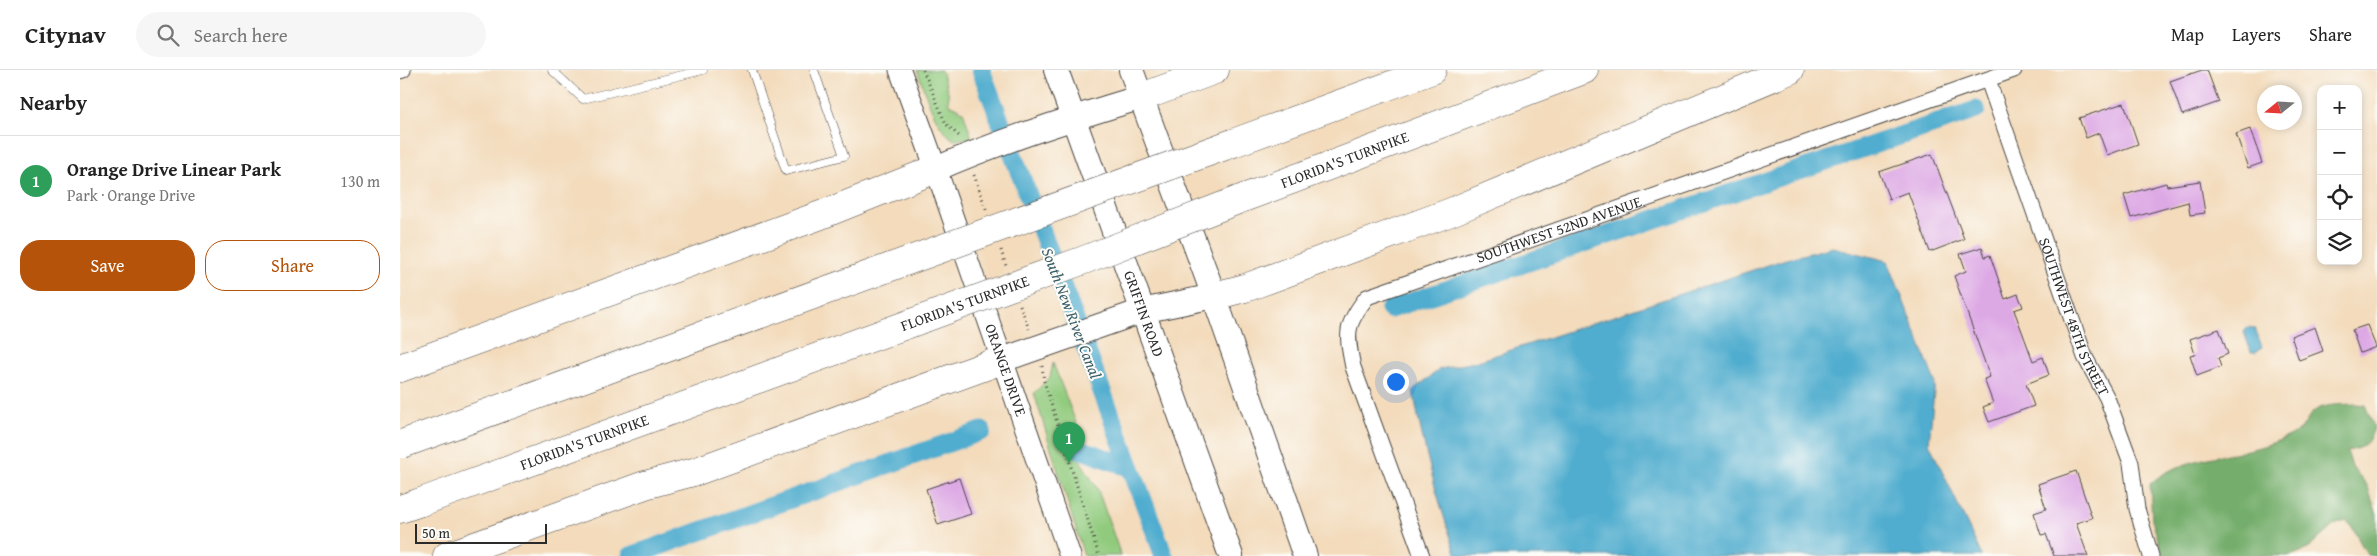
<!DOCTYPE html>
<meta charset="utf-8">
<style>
body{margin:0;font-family:"Gentium Book Plus",serif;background:#f6f6f6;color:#222}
.controls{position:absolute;right:15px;top:15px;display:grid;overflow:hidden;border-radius:10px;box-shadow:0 2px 8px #0003}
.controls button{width:45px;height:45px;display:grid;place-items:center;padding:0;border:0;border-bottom:1px solid #e0e0e0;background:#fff;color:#222;font:25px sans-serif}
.compass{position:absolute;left:1857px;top:15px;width:45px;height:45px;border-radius:50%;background:#fff;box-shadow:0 2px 8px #0003;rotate:252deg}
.scale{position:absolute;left:15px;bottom:12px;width:132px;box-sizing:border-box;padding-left:5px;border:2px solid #2b2b2b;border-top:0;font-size:14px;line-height:18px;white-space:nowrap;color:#2b2b2b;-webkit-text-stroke:4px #fdfcf7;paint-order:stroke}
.you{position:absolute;left:995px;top:311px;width:18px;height:18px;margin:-12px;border:4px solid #fff;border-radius:50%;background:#1a73e8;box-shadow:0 0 0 8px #1a73e833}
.badge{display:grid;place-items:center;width:32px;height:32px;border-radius:50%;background:#b45309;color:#fff;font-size:16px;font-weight:700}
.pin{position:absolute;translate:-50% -41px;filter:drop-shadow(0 1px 2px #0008)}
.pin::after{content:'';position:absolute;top:26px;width:18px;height:15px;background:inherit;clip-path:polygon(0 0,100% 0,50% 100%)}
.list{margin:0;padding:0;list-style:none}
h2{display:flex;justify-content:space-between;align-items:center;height:65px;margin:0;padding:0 20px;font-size:21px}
h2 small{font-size:16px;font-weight:400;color:#767676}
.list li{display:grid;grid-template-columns:32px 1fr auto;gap:15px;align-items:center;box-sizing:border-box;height:90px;padding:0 20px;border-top:1px solid #e0e0e0}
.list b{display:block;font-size:19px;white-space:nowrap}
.list p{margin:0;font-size:16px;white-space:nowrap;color:#767676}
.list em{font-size:16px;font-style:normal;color:#767676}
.actions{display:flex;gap:10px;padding:15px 20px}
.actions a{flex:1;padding:11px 0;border:1px solid #b45309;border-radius:20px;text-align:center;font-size:18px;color:#b45309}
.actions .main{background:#b45309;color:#fff}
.icon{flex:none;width:28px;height:28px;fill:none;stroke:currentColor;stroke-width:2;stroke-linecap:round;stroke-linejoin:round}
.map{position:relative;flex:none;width:1977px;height:486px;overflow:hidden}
header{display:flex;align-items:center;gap:30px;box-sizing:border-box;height:70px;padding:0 25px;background:#fff;border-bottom:1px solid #e0e0e0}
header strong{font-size:24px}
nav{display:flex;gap:28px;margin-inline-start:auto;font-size:18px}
.search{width:350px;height:45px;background:#f6f6f6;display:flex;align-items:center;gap:12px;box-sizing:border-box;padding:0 18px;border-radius:28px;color:#767676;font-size:19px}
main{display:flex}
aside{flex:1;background:#fff}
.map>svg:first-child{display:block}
</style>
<header>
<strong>Citynav</strong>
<div class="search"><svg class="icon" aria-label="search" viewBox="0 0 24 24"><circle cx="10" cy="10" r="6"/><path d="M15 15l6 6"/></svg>Search here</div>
<nav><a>Map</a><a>Layers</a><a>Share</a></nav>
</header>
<main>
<aside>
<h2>Nearby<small></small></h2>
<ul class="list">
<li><span class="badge" style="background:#2e9e5b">1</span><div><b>Orange Drive Linear Park</b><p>Park · Orange Drive</p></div><em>130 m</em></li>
</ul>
<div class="actions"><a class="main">Save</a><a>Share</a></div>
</aside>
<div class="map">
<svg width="1977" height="486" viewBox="0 0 1977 486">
<rect width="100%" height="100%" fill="#fdfcf7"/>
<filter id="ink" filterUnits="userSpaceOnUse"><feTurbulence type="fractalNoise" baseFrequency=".02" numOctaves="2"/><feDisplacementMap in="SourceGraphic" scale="10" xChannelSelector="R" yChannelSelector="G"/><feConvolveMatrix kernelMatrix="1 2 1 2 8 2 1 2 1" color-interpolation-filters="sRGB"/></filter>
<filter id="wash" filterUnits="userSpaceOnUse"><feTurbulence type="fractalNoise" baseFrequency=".0096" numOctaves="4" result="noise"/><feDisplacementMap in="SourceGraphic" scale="20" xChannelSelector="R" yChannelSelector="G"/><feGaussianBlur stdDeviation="1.12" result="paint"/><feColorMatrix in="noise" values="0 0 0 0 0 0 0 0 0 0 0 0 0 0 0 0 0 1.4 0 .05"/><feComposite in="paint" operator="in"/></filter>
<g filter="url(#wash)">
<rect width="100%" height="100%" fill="#f3dbbc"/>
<path fill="#90ca7d" stroke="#5e7a54" d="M517 0H541L548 21 549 34 563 41 572 68 554 70C533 55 526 23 517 0Z
M653 293 683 371 677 385 698 420 721 486H684L634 323 650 307Z"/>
<path fill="#74ae6c" stroke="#506c4c" d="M1957 334 1965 335 1974 357C1969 374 1964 378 1947 381L1952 397 1967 415 1977 445V486L1967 485 1951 455 1946 451 1934 455 1908 479 1890 486H1763L1752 450 1750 414C1783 383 1842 388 1882 369 1890 366 1899 362 1904 355 1908 350 1908 346 1913 342 1924 333 1943 335 1957 334Z"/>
<path fill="#51adcf" stroke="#3e6c7d" d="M1433 177 1488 191 1535 312 1529 373 1582 486H1057C1038 432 1023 377 1013 320L1040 299 1075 292 1386 189Z
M1848 257 1855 258 1862 277 1856 282H1851L1844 262Z"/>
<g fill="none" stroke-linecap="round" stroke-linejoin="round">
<path stroke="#51adcf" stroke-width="19" d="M581 0 764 486
M990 239 1576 40
M680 379 731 398
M231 486 582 361"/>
</g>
<g id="blocks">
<path fill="#dda9e5" d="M1802 0H1807L1819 32 1782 45 1770 11Z
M1724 33 1738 74 1707 85 1699 63 1686 68 1679 48Z
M1850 59 1862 93 1848 98 1836 64Z
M1532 84 1564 169 1530 182 1508 122 1489 129 1479 102Z
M1800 111 1805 143 1790 145 1788 132 1731 148 1724 125 1766 113 1767 116Z
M1582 177 1585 187 1590 185 1605 229 1618 224 1623 237 1614 240 1633 291 1643 287 1649 305 1626 314 1634 336 1589 352 1583 337 1593 333 1584 309 1590 307 1554 206 1566 201 1560 184Z
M1967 255 1976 277 1960 283 1952 260Z
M1915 257 1923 281 1899 290 1891 266Z
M1819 259 1828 284 1818 288 1821 297 1797 306 1790 285 1795 284 1790 269Z
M1676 401 1692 448 1676 453 1688 486H1654L1646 464 1641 465 1634 443 1646 439 1638 414Z
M559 408 571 444 538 455 526 419Z"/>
</g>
</g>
<g filter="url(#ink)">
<use href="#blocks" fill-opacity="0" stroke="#494541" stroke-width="1"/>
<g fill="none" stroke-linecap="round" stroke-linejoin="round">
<g stroke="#494541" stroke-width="9">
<path id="lane" d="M152 0 183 29 303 0
M352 0 386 101 444 86 414 0"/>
</g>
<g stroke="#494541" stroke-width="17">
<g id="street">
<path d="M0 1 3 0"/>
<path id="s1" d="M1588 10 1685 287 1707 328 1731 393 1737 439 1751 486"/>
<path id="s2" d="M1022 486 953 297C946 263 945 255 967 227L1614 0"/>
</g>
</g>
<g stroke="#494541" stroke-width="23">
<g id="secondary">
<path id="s3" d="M500 0 536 99 670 486"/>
</g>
</g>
<g stroke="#494541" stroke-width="26">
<g id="primary">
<path id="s4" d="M656 0 831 486"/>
<path d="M731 0 814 226 905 486"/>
<path d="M536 99C603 70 672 48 742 27"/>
<path d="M602 290 742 241 814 226"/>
</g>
</g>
<g stroke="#494541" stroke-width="29">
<g id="highway">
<path d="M742 27 815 0"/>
<path d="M833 73 1032 0"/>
<path id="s5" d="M838 130 1184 0"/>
<path d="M814 226 845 218 1051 142 1390 0"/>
<path d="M0 298 421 145 536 99"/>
<path d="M0 439 21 432"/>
<path d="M47 486 245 415 297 401 602 290"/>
</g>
</g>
<path stroke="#494541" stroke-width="3" stroke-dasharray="1 4" stroke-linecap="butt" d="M523 0 546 54 560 67
M574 105 586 139
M601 180 606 196
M620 235 629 259
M642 296 644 311 699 486"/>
<use href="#lane" stroke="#fff" stroke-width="8"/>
<use href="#street" stroke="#fff" stroke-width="15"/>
<use href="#secondary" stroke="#fff" stroke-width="21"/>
<use href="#primary" stroke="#fff" stroke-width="24"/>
<use href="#highway" stroke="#fff" stroke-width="28"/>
<g stroke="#494541" stroke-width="29" stroke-linecap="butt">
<g id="highway-bridge">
<path d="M2 374 833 73"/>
<path id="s6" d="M21 432 684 190 838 130"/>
</g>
</g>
<use href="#highway-bridge" stroke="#fff" stroke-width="28"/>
</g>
</g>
<g text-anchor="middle" stroke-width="4" stroke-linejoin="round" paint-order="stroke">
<g font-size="15" fill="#2b2b2b" stroke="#fdfcf7">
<text dy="5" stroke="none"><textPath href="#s5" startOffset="114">FLORIDA'S TURNPIKE</textPath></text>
<text dy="5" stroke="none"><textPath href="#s2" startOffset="480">SOUTHWEST 52ND AVENUE</textPath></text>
<text dy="5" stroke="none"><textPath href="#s6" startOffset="579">FLORIDA'S TURNPIKE</textPath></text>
<text dy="5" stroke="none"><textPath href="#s4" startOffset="259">GRIFFIN ROAD</textPath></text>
<text dy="5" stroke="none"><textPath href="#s1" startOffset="252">SOUTHWEST 48TH STREET</textPath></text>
<text dy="5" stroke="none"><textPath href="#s3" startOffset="318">ORANGE DRIVE</textPath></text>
<text dy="5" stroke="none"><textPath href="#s6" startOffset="174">FLORIDA'S TURNPIKE</textPath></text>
</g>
<g font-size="16" font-style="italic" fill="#3a5f6d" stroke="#fdfcf7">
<text transform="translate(672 243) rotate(69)" y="6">South New River Canal</text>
</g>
</g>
</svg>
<div class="controls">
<button>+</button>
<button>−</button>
<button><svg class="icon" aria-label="locate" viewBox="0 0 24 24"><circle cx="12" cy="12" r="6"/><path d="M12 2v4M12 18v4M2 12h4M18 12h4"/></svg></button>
<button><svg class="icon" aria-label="layers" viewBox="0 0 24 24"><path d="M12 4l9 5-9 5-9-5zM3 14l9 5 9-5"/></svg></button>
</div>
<svg class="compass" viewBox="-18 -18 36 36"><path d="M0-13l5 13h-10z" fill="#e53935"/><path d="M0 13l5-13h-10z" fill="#767676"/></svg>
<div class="scale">50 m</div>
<div class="you"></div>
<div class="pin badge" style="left:669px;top:393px;background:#2e9e5b">1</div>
</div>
</main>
